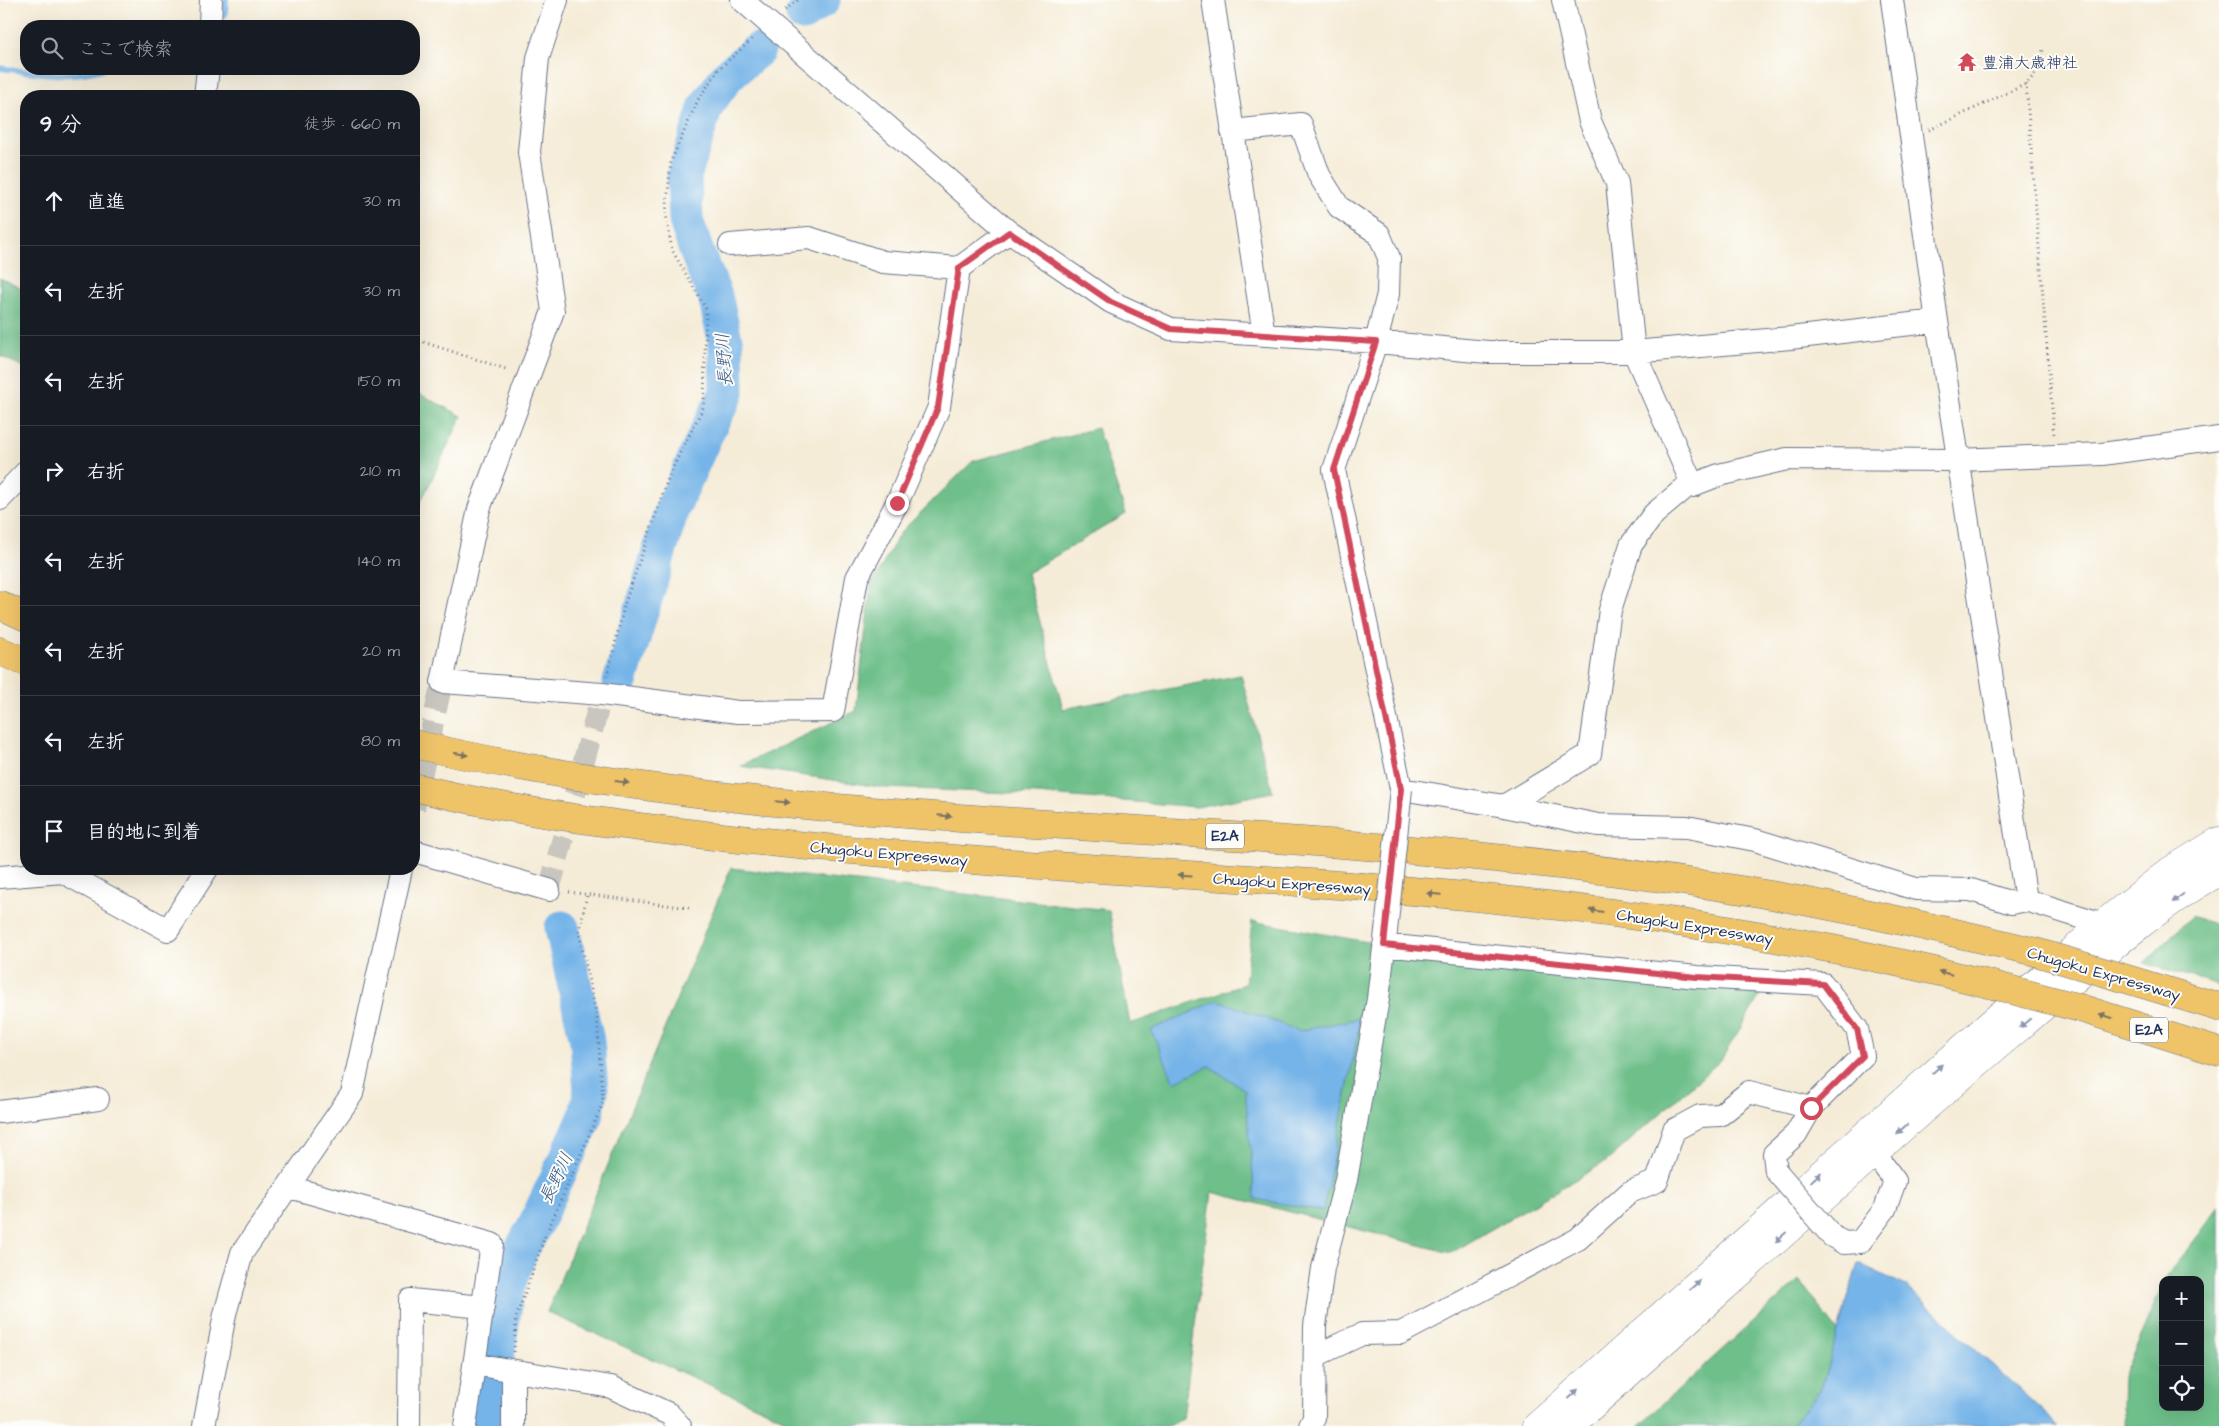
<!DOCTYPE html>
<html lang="ja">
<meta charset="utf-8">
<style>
body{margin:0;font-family:"Architects Daughter","Klee One",sans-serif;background:#242831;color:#f1f3f6}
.controls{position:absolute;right:15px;bottom:15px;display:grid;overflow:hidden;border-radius:10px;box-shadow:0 5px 20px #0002}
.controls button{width:45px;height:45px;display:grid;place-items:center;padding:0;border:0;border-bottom:1px solid #363941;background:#171b24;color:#f1f3f6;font:25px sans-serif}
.stop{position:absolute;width:15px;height:15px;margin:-11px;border:4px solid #d1495b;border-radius:50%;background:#fff}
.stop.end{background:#d1495b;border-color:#fff;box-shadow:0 1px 5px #0008}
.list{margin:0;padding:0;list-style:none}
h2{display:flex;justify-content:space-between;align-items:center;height:65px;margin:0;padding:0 20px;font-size:21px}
h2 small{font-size:16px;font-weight:400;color:#9ea1a6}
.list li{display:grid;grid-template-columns:32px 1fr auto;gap:15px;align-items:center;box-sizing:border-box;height:90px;padding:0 20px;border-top:1px solid #363941}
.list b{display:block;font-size:19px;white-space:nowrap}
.list em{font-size:16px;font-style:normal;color:#9ea1a6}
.icon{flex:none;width:28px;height:28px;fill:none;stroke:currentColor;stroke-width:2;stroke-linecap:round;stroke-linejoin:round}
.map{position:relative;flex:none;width:2219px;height:1426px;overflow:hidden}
.search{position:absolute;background:#171b24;box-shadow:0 5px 20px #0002;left:20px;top:20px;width:400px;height:55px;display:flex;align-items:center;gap:12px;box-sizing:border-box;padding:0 18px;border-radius:20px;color:#9ea1a6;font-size:19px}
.panel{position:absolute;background:#171b24;box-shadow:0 5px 20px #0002;left:20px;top:90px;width:400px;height:785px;border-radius:20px}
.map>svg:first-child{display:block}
</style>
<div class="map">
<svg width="2219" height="1426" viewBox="0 0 2219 1426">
<rect width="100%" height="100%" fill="#fdfcf7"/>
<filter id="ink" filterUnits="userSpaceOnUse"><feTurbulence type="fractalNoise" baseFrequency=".02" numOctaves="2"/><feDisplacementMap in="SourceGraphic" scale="10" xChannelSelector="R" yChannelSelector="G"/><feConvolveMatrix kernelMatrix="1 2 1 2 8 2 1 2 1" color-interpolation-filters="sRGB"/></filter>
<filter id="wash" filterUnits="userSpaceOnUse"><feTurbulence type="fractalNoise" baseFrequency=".0096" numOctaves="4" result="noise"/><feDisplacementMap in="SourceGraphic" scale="20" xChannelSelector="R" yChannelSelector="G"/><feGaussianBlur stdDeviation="1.12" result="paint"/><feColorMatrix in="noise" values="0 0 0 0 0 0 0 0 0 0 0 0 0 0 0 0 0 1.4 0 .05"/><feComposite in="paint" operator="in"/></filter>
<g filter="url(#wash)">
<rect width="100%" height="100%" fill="#f5ecd7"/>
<path fill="#6ebf8a" stroke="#447774" d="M0 278 26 291V368L0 356Z
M414 391 462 416 414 516Z
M1097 428 1126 514 1027 573 1063 709 1241 675 1273 792 1197 807 1037 794 886 788 740 766 856 711 871 586 900 533 973 461Z
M731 868 1109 910 1130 1024 1245 984 1252 921 1384 945 1497 969 1627 978 1767 984 1721 1060 1607 1161 1451 1253 1212 1192 1183 1418 1168 1426H801L547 1312Z
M2192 916 2219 926V985L2144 963Z
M2219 1205V1426H2125L2122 1407 2123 1377 2163 1285V1407H2200V1280H2165C2183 1253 2203 1232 2219 1205Z
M1799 1280 1838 1332 1821 1389 1791 1426H1638Z"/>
<path fill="#75b4e8" stroke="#4872a3" d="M1218 1000 1299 1031 1361 1018 1323 1211 1255 1199 1245 1090 1209 1066 1174 1082 1151 1030Z
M1858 1263 1906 1286 2059 1426H1791L1821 1389Z"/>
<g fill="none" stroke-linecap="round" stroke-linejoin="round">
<path stroke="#75b4e8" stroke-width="5.5" d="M225 15 226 0
M0 68C34 72 70 80 103 69"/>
<path stroke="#75b4e8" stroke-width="35" d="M803 14 823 0
M620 682 672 509 710 425 727 393 726 344 715 296 696 250 686 220 684 176 706 106 728 75 758 50
M486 1426 508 1285 520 1252 535 1225 586 1116 591 1090 587 1041 562 928"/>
</g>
</g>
<g filter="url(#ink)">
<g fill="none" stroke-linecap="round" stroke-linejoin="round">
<path stroke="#c9c6bf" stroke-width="22" stroke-dasharray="22 11" stroke-linecap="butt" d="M414 808 442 682
M549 890 602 694"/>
<g stroke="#677188" stroke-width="24">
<path id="minor" d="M557 0 538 58 529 152 553 311 479 509 442 682 602 694 738 712 833 711 857 578 897 503 939 407 959 268 883 262 809 238 730 245
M742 0 1009 232 1111 302 1171 329 1376 342 1488 352H1634L1790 338 1937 321
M1213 0 1264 335
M1563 0 1590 121 1617 183 1634 352 1693 486
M1892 0 1937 321 2026 900 2103 924
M210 26 211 0
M205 96 208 69
M1232 131 1301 124 1319 175 1339 207 1379 234 1389 258 1388 294 1376 342 1334 470 1401 789 1504 806 1590 754 1610 610 1631 545 1654 514 1685 488 1719 475 1787 459 1959 460 2102 454 2219 438
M959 268 1009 232
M0 499 26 472
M1504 806 1598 825 1687 827 1755 840 1916 889 1971 890 2012 903 2026 900
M414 851 549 890
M0 877 63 872 168 930 207 869
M1384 945 1697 977 1823 984 1857 1029 1863 1056 1811 1108 1796 1134 1774 1154 1776 1171
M0 1112 98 1099
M289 1187 492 1244 465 1426
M1832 1236 1844 1243 1860 1242 1885 1209 1895 1181 1875 1154
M1315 1356 1362 1334 1401 1333 1578 1239 1630 1192 1657 1181 1674 1130 1700 1116 1720 1115 1749 1092 1811 1108
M474 1364 611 1387 669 1414 680 1426
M204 1426 225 1314 242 1253 352 1094 401 869
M409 1426 410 1300 483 1307
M513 1426V1371
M1310 1426 1314 1418 1315 1326 1323 1268 1346 1180 1378 999 1386 931"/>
</g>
<g stroke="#677188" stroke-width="29">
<path id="tertiary" d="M1537 1426 2103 924 2170 871 2219 841
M1569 1426C1718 1294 1864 1158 2016 1030 2080 976 2145 912 2219 872"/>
</g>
<g stroke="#677188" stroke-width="29">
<path id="motorway" d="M0 605 26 617
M0 651 26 662
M414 744C705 812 1006 819 1302 841 1436 851 1570 864 1702 884 1813 900 1923 925 2032 951
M414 787C514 812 619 825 722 837 913 859 1105 869 1297 882 1531 898 1765 927 1993 985
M2120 977 2219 1007
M2080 1008 2219 1052"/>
</g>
<path stroke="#677188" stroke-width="3" stroke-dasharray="1 4" stroke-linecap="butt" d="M785 10 798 0
M2026 84 2054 435
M1929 130 2026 84 2037 72 2043 50
M414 339 509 370
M607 676 625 603 670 473 704 406 706 309 672 250 666 214 671 161 698 100 718 70 754 37
M569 892 689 908
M514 1352 516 1318 544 1239 603 1103 597 1018 579 932 587 895"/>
<use href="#minor" stroke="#fff" stroke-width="22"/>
<use href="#tertiary" stroke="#fff" stroke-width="28"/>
<use href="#motorway" stroke="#efc469" stroke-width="28"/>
<g stroke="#677188" stroke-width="24" stroke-linecap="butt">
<path id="minor-bridge" d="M1386 931 1401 789
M1776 1171 1832 1236"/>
</g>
<g stroke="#677188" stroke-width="29" stroke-linecap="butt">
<path id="motorway-bridge" d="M2032 951 2120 977
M1993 985 2080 1008"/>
</g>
<use href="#minor-bridge" stroke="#fff" stroke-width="22"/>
<use href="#motorway-bridge" stroke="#efc469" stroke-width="28"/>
</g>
<defs><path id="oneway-solid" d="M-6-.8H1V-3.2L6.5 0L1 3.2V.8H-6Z" transform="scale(1.25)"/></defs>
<g fill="#7a7263">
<use href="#oneway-solid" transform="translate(461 754) rotate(10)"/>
<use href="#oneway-solid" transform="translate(622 782) rotate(9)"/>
<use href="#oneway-solid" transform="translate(783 802) rotate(6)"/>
<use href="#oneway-solid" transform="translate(945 816) rotate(5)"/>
<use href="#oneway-solid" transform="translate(1185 875) rotate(-176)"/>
<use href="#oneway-solid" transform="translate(1434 894) rotate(-175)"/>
<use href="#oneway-solid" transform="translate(1596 911) rotate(-172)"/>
<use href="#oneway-solid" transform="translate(1945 973) rotate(-166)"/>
<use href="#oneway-solid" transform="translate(2106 1016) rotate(-163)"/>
</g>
<g fill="#8d97ae">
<use href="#oneway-solid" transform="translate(2178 898) rotate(143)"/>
<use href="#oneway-solid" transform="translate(2025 1023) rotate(140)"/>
<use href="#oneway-solid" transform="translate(1937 1069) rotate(-42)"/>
<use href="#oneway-solid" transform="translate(1902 1129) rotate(138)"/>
<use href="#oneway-solid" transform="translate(1816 1177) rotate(-42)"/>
<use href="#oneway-solid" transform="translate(1781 1237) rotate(138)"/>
<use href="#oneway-solid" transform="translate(1695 1285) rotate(-42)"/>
<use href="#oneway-solid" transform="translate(1573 1394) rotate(-42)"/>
</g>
</g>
<g fill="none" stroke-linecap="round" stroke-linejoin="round" filter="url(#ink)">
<path stroke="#d1495b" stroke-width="6" d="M897 503 938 407 959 268 1009 232 1111 302 1171 329 1376 342 1334 470 1401 789 1384 945 1697 977 1823 984 1857 1029 1863 1056 1811 1108"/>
</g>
<defs>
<g id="temple-bare" transform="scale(1.5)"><path d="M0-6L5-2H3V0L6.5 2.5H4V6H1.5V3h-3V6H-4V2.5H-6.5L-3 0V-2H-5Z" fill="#d1495b" stroke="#fdfcf7" stroke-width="2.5" paint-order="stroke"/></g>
</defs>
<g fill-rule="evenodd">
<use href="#temple-bare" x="1967" y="62"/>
</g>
<g text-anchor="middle" stroke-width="4" stroke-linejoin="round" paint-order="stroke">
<g fill="#fdfcf7" stroke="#5f6c8c" stroke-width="1">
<rect x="1206" y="823.5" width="38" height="25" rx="4"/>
<rect x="2130" y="1017.5" width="38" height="25" rx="4"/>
</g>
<g font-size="15" font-weight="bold" fill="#1b2f5e">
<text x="1225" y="841">E2A</text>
<text x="2149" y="1035">E2A</text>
</g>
<g font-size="16" fill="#1b2f5e" stroke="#fdfcf7" text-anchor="start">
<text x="1982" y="68">豊浦大歳神社</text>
</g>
<g font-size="16" fill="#1b2f5e" stroke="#fdfcf7">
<text transform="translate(889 853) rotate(5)" y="6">Chugoku Expressway</text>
<text transform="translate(1292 883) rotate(4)" y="6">Chugoku Expressway</text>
<text transform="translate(1695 926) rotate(9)" y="6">Chugoku Expressway</text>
<text transform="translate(2104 973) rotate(16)" y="6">Chugoku Expressway</text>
</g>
<g font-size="18" font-style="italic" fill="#365787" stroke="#fdfcf7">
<text transform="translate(724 360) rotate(-94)" y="6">長野川</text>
<text transform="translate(556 1178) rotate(-64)" y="6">長野川</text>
</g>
</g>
</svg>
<div class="controls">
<button>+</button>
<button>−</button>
<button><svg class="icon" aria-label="locate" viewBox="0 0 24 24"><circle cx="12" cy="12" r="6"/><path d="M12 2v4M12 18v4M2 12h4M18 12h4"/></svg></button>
</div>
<div class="stop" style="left:1811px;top:1108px"></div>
<div class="stop end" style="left:897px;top:503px"></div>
<div class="search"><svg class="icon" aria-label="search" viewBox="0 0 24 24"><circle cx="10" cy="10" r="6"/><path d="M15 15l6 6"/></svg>ここで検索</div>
<section class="panel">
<h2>9 分<small>徒歩 · 660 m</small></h2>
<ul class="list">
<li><svg class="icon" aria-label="ahead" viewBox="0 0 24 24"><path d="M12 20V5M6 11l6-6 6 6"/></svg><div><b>直進</b></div><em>30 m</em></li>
<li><svg class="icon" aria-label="left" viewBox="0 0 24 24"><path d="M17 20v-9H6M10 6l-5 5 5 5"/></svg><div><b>左折</b></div><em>30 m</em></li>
<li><svg class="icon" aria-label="left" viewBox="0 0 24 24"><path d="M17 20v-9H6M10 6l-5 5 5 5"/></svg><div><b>左折</b></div><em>150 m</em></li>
<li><svg class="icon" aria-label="right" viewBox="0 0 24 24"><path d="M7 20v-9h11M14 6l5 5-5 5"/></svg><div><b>右折</b></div><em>210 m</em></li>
<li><svg class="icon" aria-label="left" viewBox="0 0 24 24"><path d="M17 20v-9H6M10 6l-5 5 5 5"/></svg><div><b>左折</b></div><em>140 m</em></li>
<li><svg class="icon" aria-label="left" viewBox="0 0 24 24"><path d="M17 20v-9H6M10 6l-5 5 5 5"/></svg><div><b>左折</b></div><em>20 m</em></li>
<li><svg class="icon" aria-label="left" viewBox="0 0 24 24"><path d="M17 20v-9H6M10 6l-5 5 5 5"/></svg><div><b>左折</b></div><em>80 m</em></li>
<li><svg class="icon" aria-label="arrive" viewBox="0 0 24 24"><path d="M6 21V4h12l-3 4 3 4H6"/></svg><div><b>目的地に到着</b></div></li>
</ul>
</section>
</div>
